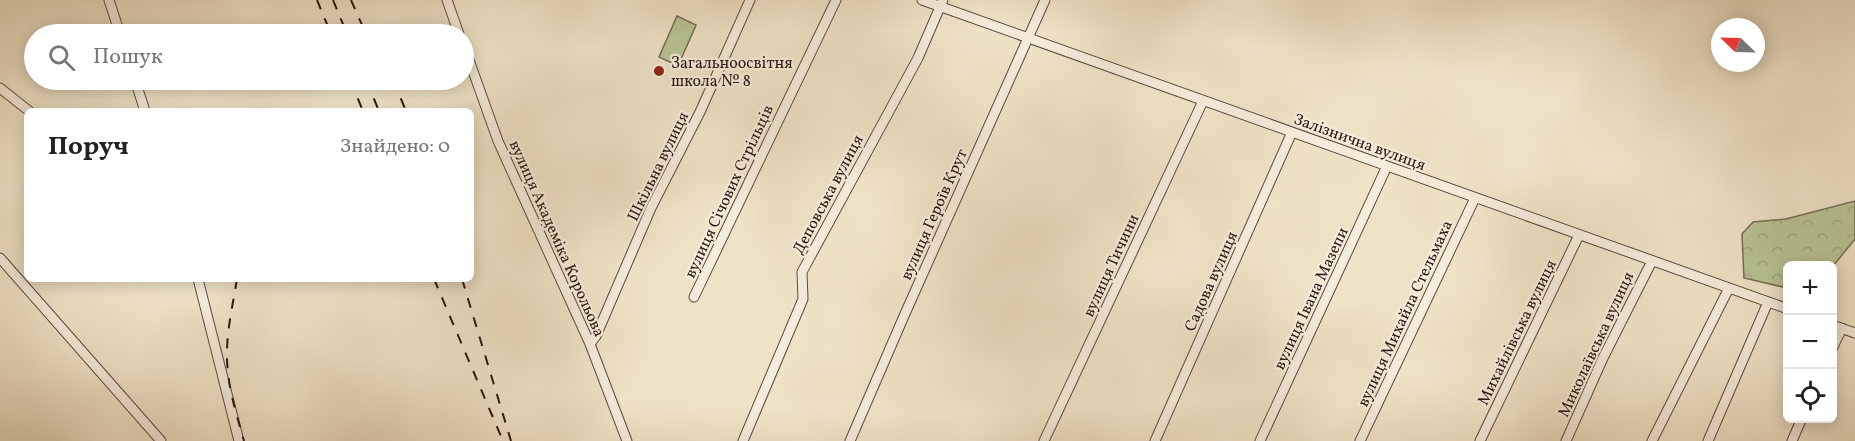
<!DOCTYPE html>
<html lang="uk">
<meta charset="utf-8">
<style>
body{margin:0;font-family:Vollkorn,serif;background:#f6f6f6;color:#222}
.controls{position:absolute;right:18px;bottom:18px;display:grid;overflow:hidden;border-radius:9px;box-shadow:0 3px 15px #0003}
.controls button{width:54px;height:54px;display:grid;place-items:center;padding:0;border:0;border-bottom:2px solid #e0e0e0;background:#fff;color:#222;font:30px sans-serif}
.compass{position:absolute;left:1711px;top:18px;width:54px;height:54px;border-radius:50%;background:#fff;box-shadow:0 3px 15px #0003;rotate:293deg}
.list{margin:0;padding:0;list-style:none}
h2{display:flex;justify-content:space-between;align-items:center;height:78px;margin:0;padding:0 24px;font-size:26px}
h2 small{font-size:20px;font-weight:400;color:#767676}
.icon{flex:none;width:33px;height:33px;fill:none;stroke:currentColor;stroke-width:2;stroke-linecap:round;stroke-linejoin:round}
.map{position:relative;flex:none;width:1855px;height:441px;overflow:hidden}
.search{position:absolute;background:#fff;box-shadow:0 3px 15px #0003;left:24px;top:24px;width:450px;height:66px;display:flex;align-items:center;gap:15px;box-sizing:border-box;padding:0 21px;border-radius:33px;color:#767676;font-size:22px}
.panel{position:absolute;background:#fff;box-shadow:0 3px 15px #0003;left:24px;top:108px;width:450px;height:174px;border-radius:9px}
.map>svg:first-child{display:block}
</style>
<div class="map">
<svg width="1855" height="441" viewBox="0 0 1855 441">
<defs>
<pattern id="forest-crowns" width="20" height="18" patternUnits="userSpaceOnUse" patternTransform="scale(1.5)"><rect width="20" height="18" fill="#b9c496"/><path d="M2 6a3 3 0 1 1 6 0M12 15a3 3 0 1 1 6 0" fill="none" stroke="#9fa880"/></pattern>
</defs>
<rect width="100%" height="100%" fill="#efe3c7"/>
<filter id="stains"><feTurbulence type="fractalNoise" baseFrequency=".00333" numOctaves="4"/><feColorMatrix values="0 0 0 0 .2 0 0 0 0 .09 0 0 0 0 .02 0 0 0 .5 -.17"/></filter>
<radialGradient id="worn" r=".72"><stop offset=".6" stop-color="#630" stop-opacity="0"/><stop offset="1" stop-color="#630" stop-opacity=".3"/></radialGradient>
<path fill="url(#forest-crowns)" stroke="#726e52" stroke-width="1.5" d="M1855 201V239L1833 266H1788L1787 288 1744 278 1742 234 1753 222 1786 219Z"/>
<path fill="#b9c496" stroke="#726e52" stroke-width="1.5" d="M677 16 696 25 678 66 659 57Z"/>
<g fill="none" stroke-linecap="round" stroke-linejoin="round">
<g stroke="#5b4a3d" stroke-width="11">
<path id="minor" d="M109 0 120 34
M447 0 459 34
M922 0 1788 309
M464 46 498 141 590 344 627 441
M135 80 145 111
M0 88 29 111
M0 258 161 441
M198 279 239 441
M694 297 836 0
M1832 325 1855 333
M590 344 596 336 651 208 700 112 750 0
M1832 349 1842 328
M743 441 803 299 802 272 918 58 943 0
M850 441 904 316 1045 0
M1044 441 1203 101
M1155 441 1292 132
M1260 441 1387 166
M1360 441 1475 198
M1480 441 1579 235
M1566 441 1603 358 1652 261
M1652 441 1729 288
M1708 441 1768 302
M1792 441 1802 418"/>
</g>
<use href="#minor" stroke="#f5eddb" stroke-width="9"/>
<path stroke="#2a170f" stroke-width="2" stroke-dasharray="10 10" stroke-linecap="butt" d="M317 0 331 34
M333 0 347 34
M351 0 366 34
M350 80 363 111
M366 80 379 111
M393 80 406 111
M237 279C232 310 224 341 228 372 230 395 238 419 244 441
M434 279 503 441
M462 279 511 441"/>
</g>
<circle fill="#8f2418" stroke="#f5eddb" stroke-width="2" cx="659" cy="71" r="6"/>
<g text-anchor="middle" stroke-width="4.5" stroke-linejoin="round" paint-order="stroke">
<g font-size="16" fill="#2a170f" stroke="#f5eddb" text-anchor="start">
<text x="671" y="68">Загальноосвітня<tspan x="671" dy="18">школа № 8</tspan></text>
</g>
<g font-size="16" fill="#2a170f" stroke="#f5eddb">
<text transform="translate(1360 141) rotate(20)" y="6">Залізнична вулиця</text>
<text transform="translate(657 166) rotate(-64)" y="6">Шкільна вулиця</text>
<text transform="translate(728 191) rotate(-65)" y="6">вулиця Січових Стрільців</text>
<text transform="translate(827 194) rotate(-62)" y="6">Деповська вулиця</text>
<text transform="translate(933 214) rotate(-66)" y="6">вулиця Героїв Крут</text>
<text transform="translate(558 238) rotate(66)" y="6">вулиця Академіка Корольова</text>
<text transform="translate(1110 265) rotate(-65)" y="6">вулиця Тичини</text>
<text transform="translate(1210 281) rotate(-66)" y="6">Садова вулиця</text>
<text transform="translate(1310 298) rotate(-65)" y="6">вулиця Івана Мазепи</text>
<text transform="translate(1404 313) rotate(-65)" y="6">вулиця Михайла Стельмаха</text>
<text transform="translate(1516 332) rotate(-64)" y="6">Михайлівська вулиця</text>
<text transform="translate(1595 344) rotate(-65)" y="6">Миколаївська вулиця</text>
</g>
</g>
<rect width="100%" height="100%" filter="url(#stains)"/>
<rect width="100%" height="100%" fill="url(#worn)"/>
</svg>
<div class="controls">
<button>+</button>
<button>−</button>
<button><svg class="icon" aria-label="locate" viewBox="0 0 24 24"><circle cx="12" cy="12" r="6"/><path d="M12 2v4M12 18v4M2 12h4M18 12h4"/></svg></button>
</div>
<svg class="compass" viewBox="-18 -18 36 36"><path d="M0-13l5 13h-10z" fill="#e53935"/><path d="M0 13l5-13h-10z" fill="#767676"/></svg>
<div class="search"><svg class="icon" aria-label="search" viewBox="0 0 24 24"><circle cx="10" cy="10" r="6"/><path d="M15 15l6 6"/></svg>Пошук</div>
<section class="panel">
<h2>Поруч<small>Знайдено: 0</small></h2>
<ul class="list">
</ul>
</section>
</div>
